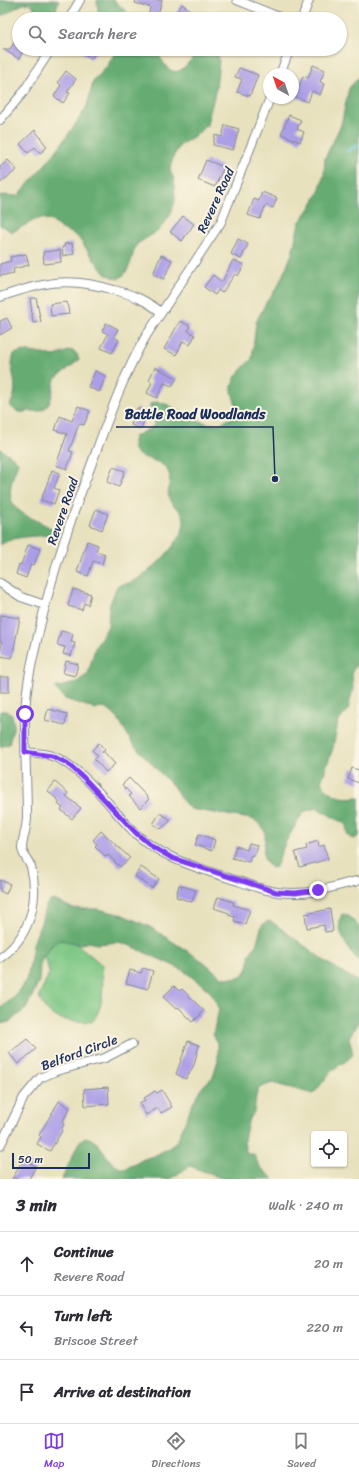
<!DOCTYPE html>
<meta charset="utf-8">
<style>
body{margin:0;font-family:Sriracha,sans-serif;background:#f2f2f3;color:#2b2b33}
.controls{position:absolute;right:12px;bottom:12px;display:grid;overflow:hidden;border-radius:4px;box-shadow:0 1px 3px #0004}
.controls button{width:36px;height:36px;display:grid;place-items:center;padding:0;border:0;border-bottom:1px solid #e1e1e2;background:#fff;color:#2b2b33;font:20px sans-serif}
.compass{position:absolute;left:263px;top:68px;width:36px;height:36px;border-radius:50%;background:#fff;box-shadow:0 1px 3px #0004;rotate:320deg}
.scale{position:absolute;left:12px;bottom:10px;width:78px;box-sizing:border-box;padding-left:4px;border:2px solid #1b2f5e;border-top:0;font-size:11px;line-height:14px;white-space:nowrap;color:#1b2f5e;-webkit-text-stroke:3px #fcf5e5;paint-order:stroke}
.stop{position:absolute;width:12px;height:12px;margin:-9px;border:3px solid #7c3aed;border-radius:50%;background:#fff}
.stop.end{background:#7c3aed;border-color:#fff;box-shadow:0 1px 4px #0008}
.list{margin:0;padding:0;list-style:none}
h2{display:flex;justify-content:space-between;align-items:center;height:52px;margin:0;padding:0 16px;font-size:17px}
h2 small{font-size:13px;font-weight:400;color:#7c7c81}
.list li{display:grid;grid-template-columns:26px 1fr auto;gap:12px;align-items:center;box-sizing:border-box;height:64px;padding:0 16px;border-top:1px solid #e1e1e2}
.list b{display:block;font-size:15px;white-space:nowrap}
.list p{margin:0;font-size:13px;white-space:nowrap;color:#7c7c81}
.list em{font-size:13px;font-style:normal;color:#7c7c81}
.icon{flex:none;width:22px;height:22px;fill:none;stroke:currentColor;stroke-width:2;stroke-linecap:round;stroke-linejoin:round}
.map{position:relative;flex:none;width:359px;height:1179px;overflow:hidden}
.search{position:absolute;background:#fff;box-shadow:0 1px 3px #0004;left:12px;right:12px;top:12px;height:44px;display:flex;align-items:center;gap:10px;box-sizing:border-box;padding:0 14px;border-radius:22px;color:#7c7c81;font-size:15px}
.sheet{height:244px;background:#fff}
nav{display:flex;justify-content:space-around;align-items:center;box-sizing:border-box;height:56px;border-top:1px solid #e1e1e2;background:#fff;font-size:11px;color:#7c7c81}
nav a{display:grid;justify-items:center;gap:2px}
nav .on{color:#7c3aed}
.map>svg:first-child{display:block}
</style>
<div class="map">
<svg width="359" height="1179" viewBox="0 0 359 1179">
<rect width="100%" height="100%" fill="#fcf5e5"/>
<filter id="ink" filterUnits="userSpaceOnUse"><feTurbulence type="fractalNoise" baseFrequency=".025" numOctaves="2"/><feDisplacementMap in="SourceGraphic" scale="8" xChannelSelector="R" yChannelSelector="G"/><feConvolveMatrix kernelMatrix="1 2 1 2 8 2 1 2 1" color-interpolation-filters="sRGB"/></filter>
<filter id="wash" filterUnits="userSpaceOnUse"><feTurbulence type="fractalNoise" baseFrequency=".012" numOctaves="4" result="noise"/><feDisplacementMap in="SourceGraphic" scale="16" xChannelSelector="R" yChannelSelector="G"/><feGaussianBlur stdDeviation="0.9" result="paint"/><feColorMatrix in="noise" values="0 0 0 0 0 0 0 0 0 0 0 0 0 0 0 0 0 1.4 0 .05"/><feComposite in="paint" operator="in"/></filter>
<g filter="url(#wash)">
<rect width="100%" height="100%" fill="#e7e1bd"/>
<path fill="#7dc784" stroke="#4c7b71" d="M70 938 102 965C103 984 105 1006 92 1022 68 1020 48 1023 39 996L49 974 48 967 44 957 52 941Z"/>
<path fill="#66ac72" stroke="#406e68" d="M0 0H59L55 13 50 19H36L34 7 29 3C17 4 11 13 0 16Z
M97 0H114L134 19H105L98 12Z
M117 49H156C183 108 191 30 218 53L219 61 216 88 207 125 196 135 180 145 173 157 170 171 174 179 175 201 171 214 158 231 137 244C130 257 132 272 118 279L105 274 77 236 60 228 52 221 42 218 35 220 12 232 0 225V195L18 196 54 154 77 122 87 106 93 82 108 65Z
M359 77V662L352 671 353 688 348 710 338 722 333 748 321 782C332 797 340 799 359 797V836L354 839C344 837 349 831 345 824L317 808 306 811 301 816 285 843 276 867 272 868C250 852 281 834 252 819L190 809 182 800 173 786 133 744 119 720 111 712 104 708 96 709 65 699 55 688 76 683 88 674 95 648 108 626 109 607 117 586C122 584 129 584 134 581 151 572 186 540 184 519 182 508 171 507 169 498 166 487 174 478 166 468 155 455 127 462 134 437L154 426 156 416 150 408V404C170 391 209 450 237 410 236 403 233 397 232 391 231 377 244 367 252 359L256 322 267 301 278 286 292 254 299 223 310 208 319 192 324 174 325 158 341 125 349 88Z
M71 350 77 354 79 360 55 379C52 390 53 408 39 411 36 412 33 411 29 411 20 413 16 413 10 405 22 384 7 372 14 354L24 351 55 356Z
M0 449 13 457 18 462C16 470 12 478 11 486 5 515 38 518 55 531L53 534C35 538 16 534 0 545Z
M0 711H7L12 715 14 725 9 744 0 747Z
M54 900 74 909H98L123 915 150 927 204 962 220 976C238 982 251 975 249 955L256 945 262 925 268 921 272 922 329 964 359 982V1020L349 1038 353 1054C348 1062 337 1065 331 1072 324 1079 320 1087 313 1094L272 1083 259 1088 256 1096 254 1112 249 1118 245 1135 244 1143 247 1154H254C258 1167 265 1172 274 1179H224L190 1166 170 1179H62L79 1142 85 1137C104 1140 106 1167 125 1169L144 1159 156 1155 172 1146 178 1139 192 1105 203 1086 213 1077 218 1060V1046L213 1034 219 1010 212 994 206 988 183 970 131 946 119 942 97 944 89 942 81 944 61 940 53 944 43 957 40 965 39 981 26 1009 9 1022 0 1024V1009C9 1001 19 993 25 982 31 969 30 955 34 942 36 934 40 927 42 919 45 910 44 902 54 900Z
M342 914 348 915 359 927V960C348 952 334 927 342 914Z"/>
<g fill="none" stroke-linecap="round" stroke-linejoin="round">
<path stroke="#5fc4dd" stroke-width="3" d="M347 151 359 145"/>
</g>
<g id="blocks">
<path fill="#ab9de7" d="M136 0H162L158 15 149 13 150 7 135 3Z
M182 4 191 11 204 19H172Z
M19 35V49H24L19 59 3 49H10Z
M77 49H98L91 59Z
M313 65 325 70 320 82 324 84 320 95 312 91 308 102 295 97 303 76 308 78Z
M239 68 258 75 250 96 237 92 242 79 235 77Z
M66 71 76 79 67 92 70 93 63 103 54 96 61 85 58 82Z
M289 115 301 120 297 129 304 132 300 142 281 134Z
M225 125 239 129 233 150 213 145 215 135 222 137Z
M35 130 47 147 40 153 35 147 28 153 20 144Z
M8 160 17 170 0 183V167Z
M206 160 224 167 215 187 198 180Z
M262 192 277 198 273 208 266 205 260 219 248 215 254 199 259 201Z
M183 216 194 224 182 241 170 232Z
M238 239 248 244 241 259 231 254Z
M72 243 74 254 63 256 62 247 65 246 64 244Z
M60 250 61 262 44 264 43 252Z
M26 254 29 265 13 269 14 273 0 276V264L11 261 10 257Z
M161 255 172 260 164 279 153 274Z
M233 260 244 265 238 276 235 274 222 293 218 290 215 295 204 287 213 275 222 282Z
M30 298H36L41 322 33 323Z
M67 302 69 314 51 316 50 304Z
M7 318 12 328 0 335V321Z
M180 321 190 326 188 331 195 335 190 345 183 341 176 355 164 349Z
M106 323 118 329 114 337 119 340 112 353 101 348 108 334 102 331Z
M155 367 177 378 172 386 164 383 157 398 147 393 152 382 149 380Z
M95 371 106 376 99 392 88 387Z
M78 406 90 411 84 425 79 424 69 451 73 452 67 469 56 465 67 434 55 430 60 416 72 421Z
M137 408 147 412 141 429 131 425Z
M113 467 125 471 119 487 107 482Z
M52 470 60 473 54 488 59 490 54 504 41 500Z
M96 509 108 514 102 530 90 525Z
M87 541 98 545 96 551 105 554 102 564 93 561 88 576 77 572Z
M28 545 40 549 34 565 31 564 26 578 16 574 19 564 21 565Z
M73 589 91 594 88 605 84 603 82 610 68 606Z
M0 615 20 618 12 658 0 656 2 642H0Z
M61 631 73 634 71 642 75 643 71 656 63 654 65 647 57 645Z
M66 661 78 664 75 676 63 673Z
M0 677H9V692H0Z
M48 709 67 714 65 725 45 720Z
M99 743 105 750 102 753 103 751 115 764 106 772 94 759 98 756 92 750Z
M352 768 359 770V783L348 779Z
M129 778 149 799 140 808 129 796 131 794 122 785Z
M55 782 68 793 66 796 81 808 72 819 61 810 63 808 58 804 60 802 48 791Z
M160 813 171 820 161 829 153 824Z
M101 831 130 858 120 867 108 855 106 857 95 846 97 844 93 840Z
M199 834 215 840 212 851 195 845Z
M318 841 319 847 324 845 328 859 300 867 295 852 307 849 306 845Z
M249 843 257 845 254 856 251 855 249 862 232 858 236 846 247 850Z
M141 867 159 879 152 888 135 876Z
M0 880 10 884 6 894 0 891Z
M179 885 196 890 192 902 176 897Z
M218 897 234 902 233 905 250 910 245 924 234 921 235 917 228 915 229 913 214 908Z
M330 909 333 931 325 932 324 925 307 928 305 914Z
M143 968 153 971 148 989 126 983 130 970 141 973Z
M174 986 179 991 182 989 204 1011 193 1022 178 1007 176 1009 163 997Z
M27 1039 36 1049 18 1064 9 1053Z
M188 1041 199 1045 194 1065 186 1079 176 1074Z
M108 1087 109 1104 85 1106 84 1089Z
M162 1090 172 1107 161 1113 158 1108 146 1115 139 1103 145 1100 144 1098 155 1091 157 1093Z
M59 1101 70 1108 62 1122 64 1124 61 1130 62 1131 50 1151 37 1144 41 1137 39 1135Z
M23 1160 36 1166 29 1179H12Z"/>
</g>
</g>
<g filter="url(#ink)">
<use href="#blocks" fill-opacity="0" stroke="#81888e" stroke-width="1"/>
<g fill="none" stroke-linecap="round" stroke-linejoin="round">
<g stroke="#81888e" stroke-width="10">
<path id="minor" d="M237 0 284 19
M69 19 80 0
M302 19 309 0
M280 74 290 49
M0 120 22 94 51 49
M0 297C44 282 69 276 114 290 134 295 145 300 161 312
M0 583 21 597 45 605
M25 752C34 753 44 753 52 756 82 766 112 810 134 832 162 859 199 868 235 880 253 886 271 893 291 893 313 894 335 886 357 881
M0 958C29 938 40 901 31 867 29 861 21 853 22 847 23 837 27 827 27 817 27 788 25 758 25 728 24 698 30 669 37 640 49 585 66 532 86 479 104 431 120 381 146 336L221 222 270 98
M0 1146 24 1097 40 1078 56 1071 105 1058 132 1044"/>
</g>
<use href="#minor" stroke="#fff" stroke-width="8"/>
</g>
</g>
<g fill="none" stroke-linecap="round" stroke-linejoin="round" filter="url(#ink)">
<path stroke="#7c3aed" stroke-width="5" d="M25 714V752L52 756 67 763 83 777 136 833 153 847 172 858 276 892 295 893 318 890"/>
</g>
<g text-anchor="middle" stroke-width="4" stroke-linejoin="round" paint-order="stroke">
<g font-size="13" fill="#1b2f5e" stroke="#fcf5e5">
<text transform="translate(215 200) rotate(-65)" y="5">Revere Road</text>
<text transform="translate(62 511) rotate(-71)" y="5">Revere Road</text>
<text transform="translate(79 1052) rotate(-20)" y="5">Belford Circle</text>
</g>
</g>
<path fill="none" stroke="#1b2f5e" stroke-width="1.5" d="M275 479L273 427H116"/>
<circle fill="#1b2f5e" stroke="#fcf5e5" stroke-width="1.5" cx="275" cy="479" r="4"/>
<g font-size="14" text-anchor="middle" font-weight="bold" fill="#1b2f5e" stroke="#fcf5e5" stroke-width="4" stroke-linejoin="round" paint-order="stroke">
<text x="195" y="419">Battle Road Woodlands</text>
</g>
</svg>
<div class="controls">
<button><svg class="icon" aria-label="locate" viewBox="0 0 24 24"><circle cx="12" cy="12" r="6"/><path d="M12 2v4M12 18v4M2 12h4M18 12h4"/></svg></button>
</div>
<svg class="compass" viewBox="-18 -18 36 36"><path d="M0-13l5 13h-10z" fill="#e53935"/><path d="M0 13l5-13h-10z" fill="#7c7c81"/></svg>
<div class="scale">50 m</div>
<div class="stop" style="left:25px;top:714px"></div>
<div class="stop end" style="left:318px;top:890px"></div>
<div class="search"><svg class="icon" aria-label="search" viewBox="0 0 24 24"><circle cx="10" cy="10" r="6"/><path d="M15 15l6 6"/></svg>Search here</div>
</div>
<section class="sheet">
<h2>3 min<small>Walk · 240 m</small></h2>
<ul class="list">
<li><svg class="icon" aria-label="ahead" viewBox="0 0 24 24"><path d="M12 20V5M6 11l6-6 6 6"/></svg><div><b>Continue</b><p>Revere Road</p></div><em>20 m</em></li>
<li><svg class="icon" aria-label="left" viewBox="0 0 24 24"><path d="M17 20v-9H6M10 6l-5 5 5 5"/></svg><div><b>Turn left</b><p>Briscoe Street</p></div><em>220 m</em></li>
<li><svg class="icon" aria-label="arrive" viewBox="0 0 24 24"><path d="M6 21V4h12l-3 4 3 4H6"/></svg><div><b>Arrive at destination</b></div></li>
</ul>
</section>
<nav>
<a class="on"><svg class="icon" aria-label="map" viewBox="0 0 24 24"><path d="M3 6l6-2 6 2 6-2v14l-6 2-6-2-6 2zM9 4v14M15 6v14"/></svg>Map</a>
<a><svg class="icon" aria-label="directions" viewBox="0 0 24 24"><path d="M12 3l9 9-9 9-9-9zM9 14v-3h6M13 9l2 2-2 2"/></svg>Directions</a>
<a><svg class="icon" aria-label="saved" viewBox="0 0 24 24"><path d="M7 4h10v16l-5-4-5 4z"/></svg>Saved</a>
</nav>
